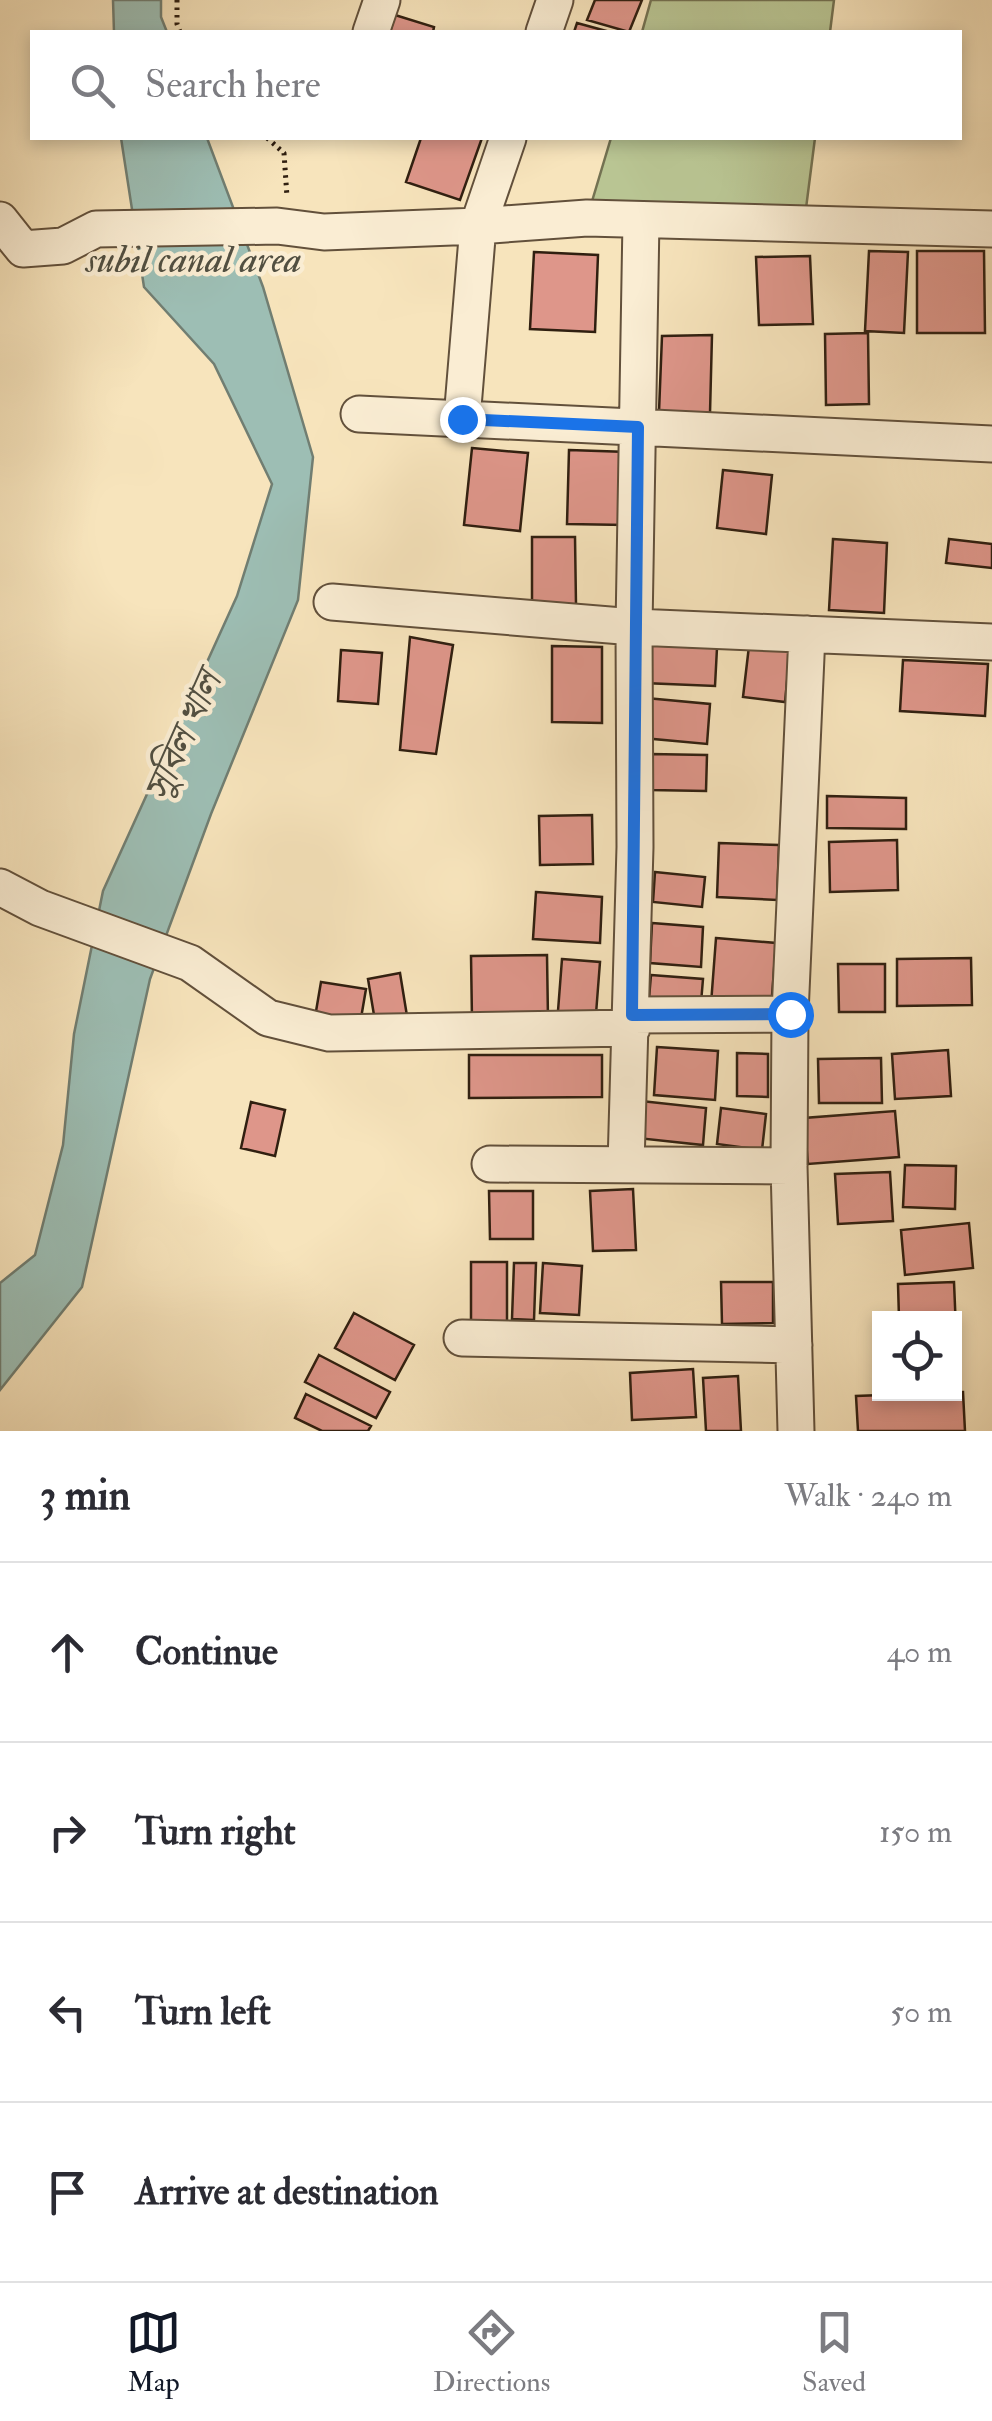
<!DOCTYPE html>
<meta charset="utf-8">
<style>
body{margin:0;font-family:"IM FELL Double Pica","Noto Serif Bengali",serif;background:#f2f2f3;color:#2b2b33}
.controls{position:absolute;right:30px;bottom:30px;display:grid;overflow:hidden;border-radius:0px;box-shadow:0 5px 15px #0003}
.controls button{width:90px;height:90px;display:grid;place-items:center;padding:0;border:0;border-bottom:2px solid #e1e1e2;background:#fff;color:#2b2b33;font:50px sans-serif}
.stop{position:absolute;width:30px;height:30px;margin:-22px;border:8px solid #1a73e8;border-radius:50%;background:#fff}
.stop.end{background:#1a73e8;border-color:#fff;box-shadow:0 2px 10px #0008}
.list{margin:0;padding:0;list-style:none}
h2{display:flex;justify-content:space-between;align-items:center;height:130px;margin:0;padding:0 40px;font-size:42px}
h2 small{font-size:32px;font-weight:400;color:#7c7c81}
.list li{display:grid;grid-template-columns:65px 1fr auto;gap:30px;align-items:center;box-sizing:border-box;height:180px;padding:0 40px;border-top:2px solid #e1e1e2}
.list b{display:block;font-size:38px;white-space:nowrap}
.list em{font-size:32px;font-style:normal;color:#7c7c81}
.icon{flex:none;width:55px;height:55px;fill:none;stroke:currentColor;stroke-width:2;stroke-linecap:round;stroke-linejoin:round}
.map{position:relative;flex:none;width:992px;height:1431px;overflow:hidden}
.search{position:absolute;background:#fff;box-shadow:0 5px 15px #0003;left:30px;right:30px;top:30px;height:110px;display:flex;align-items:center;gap:25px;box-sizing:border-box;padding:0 35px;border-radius:0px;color:#7c7c81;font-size:38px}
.sheet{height:850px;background:#fff}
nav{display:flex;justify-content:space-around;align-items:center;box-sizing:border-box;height:140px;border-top:2px solid #e1e1e2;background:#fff;font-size:28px;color:#7c7c81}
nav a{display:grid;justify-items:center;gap:5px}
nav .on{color:#111827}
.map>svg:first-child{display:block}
</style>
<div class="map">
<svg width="992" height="1431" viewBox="0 0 992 1431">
<rect width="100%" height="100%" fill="#f7e4bc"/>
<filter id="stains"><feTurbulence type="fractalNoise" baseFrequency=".002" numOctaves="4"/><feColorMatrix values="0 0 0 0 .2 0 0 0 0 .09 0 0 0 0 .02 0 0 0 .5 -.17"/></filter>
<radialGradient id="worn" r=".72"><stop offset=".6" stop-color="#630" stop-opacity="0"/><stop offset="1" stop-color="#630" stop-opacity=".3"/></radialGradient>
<path fill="#b9c593" stroke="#747252" stroke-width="2.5" d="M651 0H834L830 32H642Z
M611 138H815L804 224 587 218Z"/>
<path fill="#9dbeb4" stroke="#717e72" stroke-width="2.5" d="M113 0H161V17L167 32H114Z
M121 138H207L263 287 313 457 298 600 211 814 150 979 82 1287 0 1390V1283L35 1255 63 1145 74 1034 103 891 237 596 272 484 214 364 144 287Z"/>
<path fill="#de968a" stroke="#301f10" stroke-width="2.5" d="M595 0H642L629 32 587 20Z
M395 15 434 27 433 32H390Z
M577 23 610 32H574Z
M421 138H482L460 200 406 182Z
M869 251 908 252 904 333 865 331Z
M917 251H984L985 333H917Z
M534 252 598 255 595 332 530 329Z
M810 256 813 324 759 325 756 257Z
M868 333 869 404 826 405 825 334Z
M712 335 710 413 659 412 662 336Z
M472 448 528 453 520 531 464 525Z
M569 450 628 452 626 525 567 524Z
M723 470 772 475 766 534 717 528Z
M532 537H575L576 605H532Z
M833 539 887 543 884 613 829 610Z
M949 539 992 544V568L946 563Z
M410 637 453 645 436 754 400 750Z
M645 645 717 648 715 686 644 683Z
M552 646 602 647V723L552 722Z
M749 646 790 651 785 702 743 697Z
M341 650 382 653 378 704 338 701Z
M903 660 988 664 985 716 900 711Z
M646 698 710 704 707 744 643 738Z
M650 754 707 755 706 791 650 790Z
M827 796 906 798V829L827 828Z
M592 815 593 864 540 865 539 816Z
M897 840 898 890 830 892 829 842Z
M719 843 779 845 777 900 717 897Z
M655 872 705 877 702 907 653 902Z
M536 892 602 897 600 943 533 939Z
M652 923 703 927 701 967 650 963Z
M716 938 776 943 771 1009 711 1004Z
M547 955 548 1019 472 1020 471 956Z
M971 958 972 1005 897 1006V959Z
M562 959 600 962 596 1014 558 1011Z
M838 964H885V1012H839Z
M400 973 407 1016 375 1021 368 979Z
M651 975 703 979 700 1015 648 1010Z
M321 982 366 989 359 1030 314 1023Z
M657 1047 718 1051 715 1100 654 1095Z
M948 1050 951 1096 895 1099 892 1054Z
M737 1053 768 1054V1097L737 1096Z
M469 1055H602V1097L469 1098Z
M881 1058 882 1103H819L818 1059Z
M641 1101 706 1108 703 1145 637 1138Z
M251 1102 285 1110 275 1156 241 1148Z
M721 1108 766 1114 762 1150 717 1144Z
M895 1111 899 1157 808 1164 804 1118Z
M905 1165 956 1166 955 1209 903 1207Z
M890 1172 893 1221 838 1224 835 1174Z
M633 1189 636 1250 593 1251 590 1191Z
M489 1191H533V1239H490Z
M969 1223 973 1268 905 1275 901 1230Z
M471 1262H507V1323H471Z
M514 1263H536L534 1320 512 1319Z
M543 1263 582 1266 579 1315 540 1313Z
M721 1282H773V1323L722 1324Z
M954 1282 956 1330 954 1318H899L898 1284Z
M354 1313 414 1345 395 1380 335 1348Z
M319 1355 390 1392 376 1418 305 1382Z
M693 1369 696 1417 632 1420 630 1373Z
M738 1376 741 1431H706L703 1378Z
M963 1392 965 1431H858L856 1396Z
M306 1394 371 1426 368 1431H322L295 1418Z"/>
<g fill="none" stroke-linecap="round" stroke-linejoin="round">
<g stroke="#62503b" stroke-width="39">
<path id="minor" d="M371 32 382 0
M544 32 555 0
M0 220 23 249 63 246 96 229 277 226 324 232 478 226 587 218 992 229
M359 414 992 444
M462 419 478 226 508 138
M332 602 634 627 992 642
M0 887 40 908 190 963 268 1018 329 1033 632 1028
M632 1015 790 1014
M490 1164 789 1166
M626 1165 635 847 634 627 641 220
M462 1338 794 1345
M796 1431 789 1166 790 1014 807 634"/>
</g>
<path stroke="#301f10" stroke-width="5" stroke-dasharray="2.5 5" stroke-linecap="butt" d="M177 0V24L180 32
M267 138 284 153 287 197"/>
<use href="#minor" stroke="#faedd3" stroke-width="35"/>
</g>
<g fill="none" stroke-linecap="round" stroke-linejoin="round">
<path stroke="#1a73e8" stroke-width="12" d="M462 419 638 427 632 1015 790 1014"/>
</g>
<g text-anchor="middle" stroke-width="9" stroke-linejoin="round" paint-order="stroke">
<g font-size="38" font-style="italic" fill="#514f41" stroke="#faedd3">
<text x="194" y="272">subil canal area</text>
<text transform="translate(182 736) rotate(-66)" y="13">সুবিল খাল</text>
</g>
</g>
<rect width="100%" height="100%" filter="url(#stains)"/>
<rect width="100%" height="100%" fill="url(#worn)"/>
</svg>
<div class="controls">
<button><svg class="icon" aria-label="locate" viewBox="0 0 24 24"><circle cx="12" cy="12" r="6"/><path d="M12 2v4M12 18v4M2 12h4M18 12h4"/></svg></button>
</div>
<div class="stop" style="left:790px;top:1014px"></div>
<div class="stop end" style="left:462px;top:419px"></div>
<div class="search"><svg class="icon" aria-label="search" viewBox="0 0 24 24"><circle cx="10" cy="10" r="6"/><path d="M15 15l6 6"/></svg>Search here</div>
</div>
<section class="sheet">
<h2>3 min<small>Walk · 240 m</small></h2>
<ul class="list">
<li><svg class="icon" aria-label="ahead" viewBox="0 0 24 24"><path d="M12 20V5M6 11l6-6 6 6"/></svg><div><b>Continue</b></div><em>40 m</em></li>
<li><svg class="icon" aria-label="right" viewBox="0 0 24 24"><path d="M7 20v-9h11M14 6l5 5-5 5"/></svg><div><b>Turn right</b></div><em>150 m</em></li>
<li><svg class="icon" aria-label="left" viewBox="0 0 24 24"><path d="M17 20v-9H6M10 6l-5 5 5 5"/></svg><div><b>Turn left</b></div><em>50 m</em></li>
<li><svg class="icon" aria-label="arrive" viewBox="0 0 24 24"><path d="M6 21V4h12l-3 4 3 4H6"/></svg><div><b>Arrive at destination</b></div></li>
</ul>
</section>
<nav>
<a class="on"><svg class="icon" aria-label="map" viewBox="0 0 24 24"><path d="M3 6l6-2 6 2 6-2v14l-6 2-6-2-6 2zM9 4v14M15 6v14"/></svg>Map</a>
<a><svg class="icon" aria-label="directions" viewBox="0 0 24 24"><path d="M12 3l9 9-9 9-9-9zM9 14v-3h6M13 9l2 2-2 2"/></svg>Directions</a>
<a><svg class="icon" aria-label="saved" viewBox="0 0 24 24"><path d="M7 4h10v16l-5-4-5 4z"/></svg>Saved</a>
</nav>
